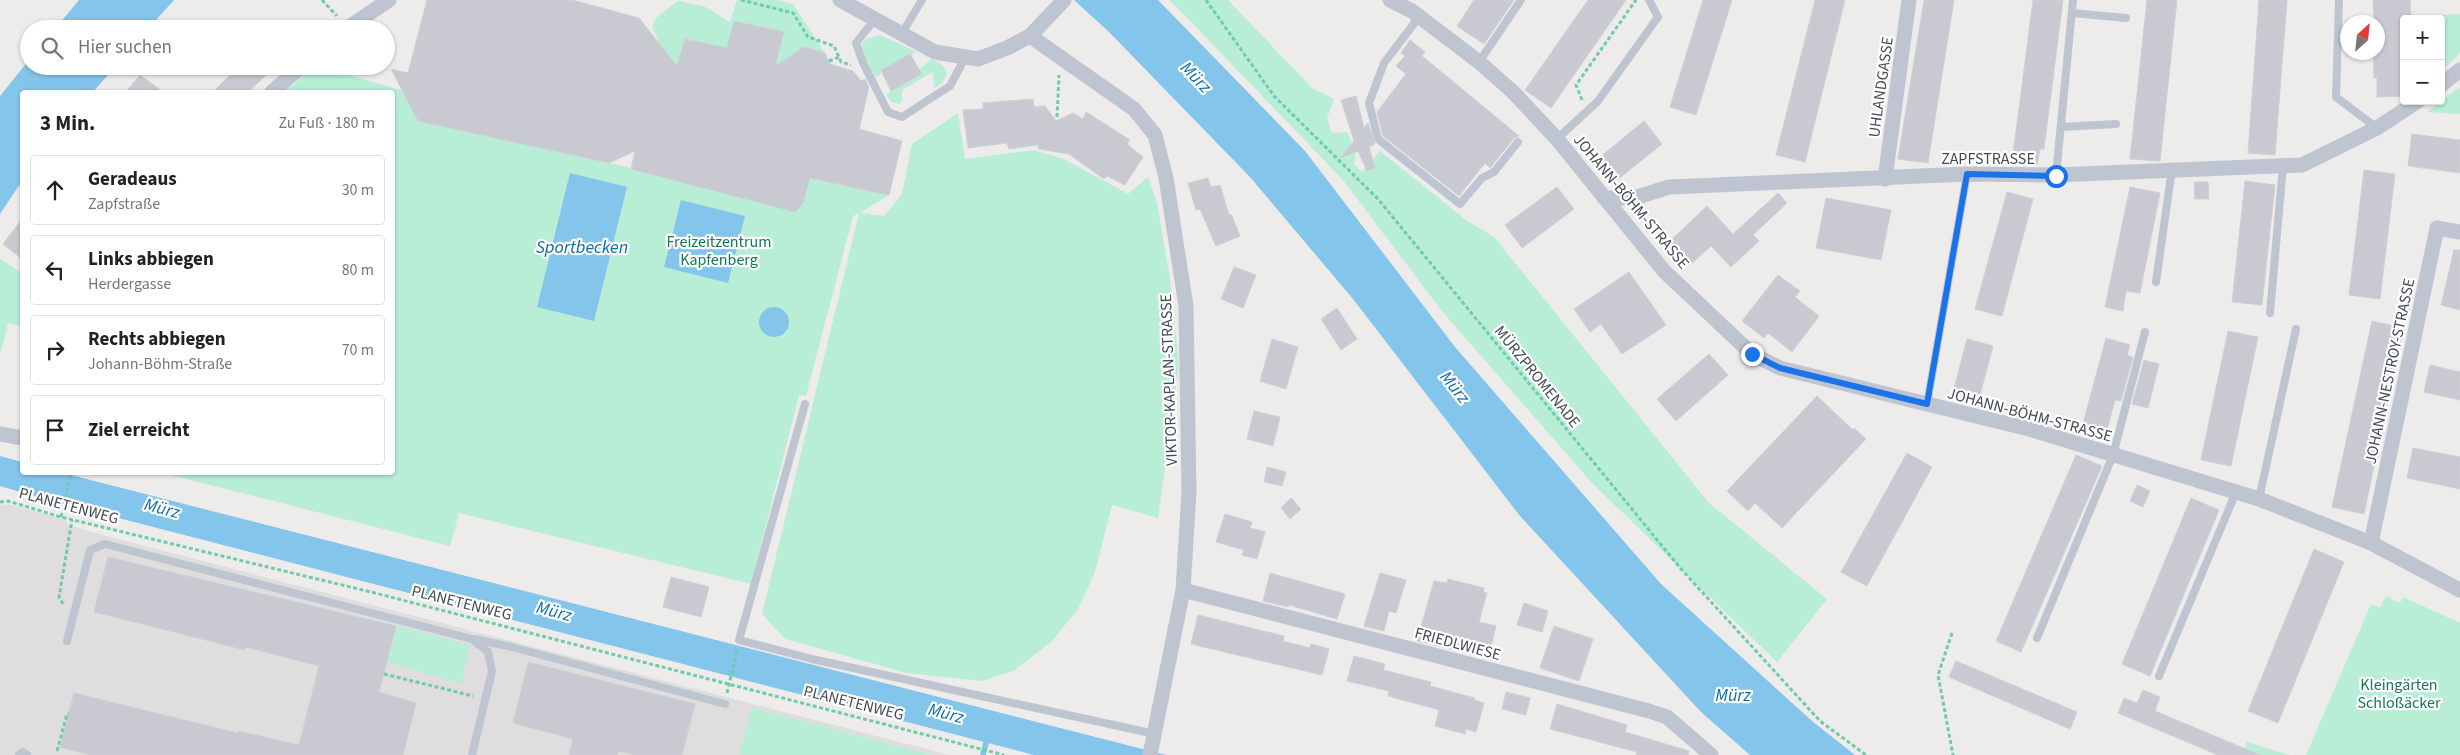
<!DOCTYPE html>
<html lang="de">
<meta charset="utf-8">
<style>
body{margin:0;font-family:"Source Sans 3",sans-serif;background:#f2f2f2;color:#222}
.controls{position:absolute;right:15px;top:15px;display:grid;overflow:hidden;border-radius:5px;box-shadow:0 1px 4px #0004}
.controls button{width:45px;height:45px;display:grid;place-items:center;padding:0;border:0;border-bottom:1px solid #e0e0e0;background:#fff;color:#222;font:25px sans-serif}
.compass{position:absolute;left:2340px;top:15px;width:45px;height:45px;border-radius:50%;background:#fff;box-shadow:0 1px 4px #0004;rotate:27deg}
.stop{position:absolute;width:15px;height:15px;margin:-11px;border:4px solid #1a73e8;border-radius:50%;background:#fff}
.stop.end{background:#1a73e8;border-color:#fff;box-shadow:0 1px 5px #0008}
.list{margin:0;padding:0;list-style:none}
h2{display:flex;justify-content:space-between;align-items:center;height:65px;margin:0;padding:0 20px;font-size:21px}
h2 small{font-size:16px;font-weight:400;color:#767676}
.list li{display:grid;grid-template-columns:32px 1fr auto;gap:15px;align-items:center;box-sizing:border-box;height:70px;margin:0 10px 10px;padding:0 10px;border:1px solid #e0e0e0;border-radius:5px}
.list b{display:block;font-size:19px;white-space:nowrap}
.list p{margin:0;font-size:16px;white-space:nowrap;color:#767676}
.list em{font-size:16px;font-style:normal;color:#767676}
.icon{flex:none;width:28px;height:28px;fill:none;stroke:currentColor;stroke-width:2;stroke-linecap:round;stroke-linejoin:round}
.map{position:relative;flex:none;width:2460px;height:755px;overflow:hidden}
.search{position:absolute;background:#fff;box-shadow:0 1px 4px #0004;left:20px;top:20px;width:375px;height:55px;display:flex;align-items:center;gap:12px;box-sizing:border-box;padding:0 18px;border-radius:28px;color:#767676;font-size:19px}
.panel{position:absolute;background:#fff;box-shadow:0 1px 4px #0004;left:20px;top:90px;width:375px;height:385px;border-radius:5px}
.map>svg:first-child{display:block}
</style>
<div class="map">
<svg width="2460" height="755" viewBox="0 0 2460 755">
<rect width="100%" height="100%" fill="#eeebeb"/>
<path fill="#dfdddd" d="M9 504 66 520 67 525 103 535 950 755H0V505Z"/>
<path fill="#b7eed5" d="M679 0C687 4 693 4 702 6 710 8 721 18 730 22L737 0H777L793 4 825 53 829 64 853 71 868 91 860 129 902 141 889 195 860 213 884 216 902 194 912 144 958 113 965 159 1033 150 1064 159 1128 194 1148 177 1157 203 1170 278 1179 366 1158 518 1112 505 1095 572 1078 609 1052 641 1015 670 982 681 907 673 785 639 762 614 859 213 853 216 806 396 799 395 751 584 459 513 450 546 171 475 172 472H392V92H285L315 66 402 90 417 120 631 168 661 47 652 26 656 18Z
M1170 0H1228L1312 88 1334 99 1327 118 1332 133 1347 132 1356 152 1354 164 1362 172 1380 151 1466 220 1494 237 1709 503 1827 599 1777 662 1592 483 1441 310 1343 180Z
M2460 14V53L2441 71V19H2428V16Z
M880 35 917 52 880 71 881 74 875 77 862 54V43L866 39Z
M932 59 942 65 947 72C945 79 942 85 934 88L933 72 902 90V100L900 104 891 102 886 94 922 74 919 69Z
M2460 87V114L2427 112Z
M0 259 22 273V326L8 323 0 355Z
M2386 596 2400 603 2403 597 2460 623V755H2306L2371 604 2380 608Z
M396 626 470 645 462 684 387 662Z
M752 708 932 755H739Z
M2247 742 2289 755H2241Z"/>
<path fill="#84c5eb" d="M79 0H174L148 29H55Z
M1074 0H1158L1305 151 1455 347 1661 584 1812 721 1855 755H1750L1701 712 1520 516 1353 299 1250 177 1109 32Z
M29 60V66H116L93 92H22V181L0 214V96Z
M570 173 627 187 594 321 537 307Z
M681 200 745 216 728 283 664 267Z
M759 322a15 15 0 1 1 30 0a15 15 0 1 1-30 0Z
M0 456 22 462V472L63 473 1166 755H1034L45 499 0 486Z"/>
<g fill="none" stroke-linecap="round" stroke-linejoin="round">
<path stroke="#84c5eb" stroke-width="5.5" d="M983 755 988 735"/>
</g>
<path fill="#c8c9d1" stroke="#cfd0d7" d="M427 0H572L639 18 677 66 685 39 727 48 734 21 784 32 775 66 804 47 825 53 830 64 853 71 861 81 865 79 869 87 859 129 902 141 889 195 810 178 803 203 795 212 631 169 635 151 609 163 418 121 391 69 408 73Z
M1474 0H1514L1484 44 1457 26Z
M1588 0H1626L1551 108 1525 90Z
M1703 0H1732L1696 115 1670 107Z
M1815 0H1845L1805 162 1776 155Z
M1924 0H1954L1928 163 1898 159Z
M2033 0H2063L2044 149H2040L2037 165 2012 162Z
M2147 0H2177L2160 161 2130 159Z
M2259 0H2287L2275 155 2248 153Z
M2373 0H2410L2411 19H2404V96L2377 97V78H2374L2373 52H2378V22H2374Z
M1410 40 1425 52 1422 56 1519 136 1514 138 1490 168 1485 163 1459 196 1383 136 1377 112 1406 74 1396 66 1405 56 1401 53Z
M910 54 922 74 891 91 881 70Z
M239 66H276L248 92H213Z
M140 75 163 92H126Z
M1356 96 1364 128 1368 123 1375 144 1369 147 1375 168 1367 171 1358 151 1341 158 1354 141 1341 100Z
M1033 99 1034 107 1045 106 1056 121 1073 113 1083 119 1086 112 1130 140 1127 144 1143 157 1125 185 1107 176 1104 179 1069 154 1039 149 1038 145 1009 149 1007 143 968 148 963 110 983 109V103Z
M1644 121 1662 144 1617 180 1599 158Z
M2412 134 2460 140V173L2408 166Z
M2364 170 2395 174 2380 299 2349 295Z
M1208 178 1211 187 1220 185 1229 215 1231 214 1240 236 1216 246 1200 209 1196 210 1188 183Z
M2245 181 2275 185 2262 305 2232 302Z
M2194 182H2208L2209 199H2195Z
M1557 187 1574 209 1522 248 1505 225Z
M2130 187 2160 193 2140 293 2126 291 2123 311 2105 307Z
M2007 192 2033 199 2002 316 1975 309Z
M1778 193 1787 203 1753 235 1759 241 1731 267 1711 246 1689 266 1668 243 1707 206 1733 234Z
M1826 198 1891 210 1881 260 1816 248Z
M22 219V259L3 244Z
M2454 250H2460V310L2441 305Z
M1234 267 1256 275 1243 308 1221 299Z
M1629 272 1666 325 1622 354 1601 324 1590 332 1574 309Z
M1778 275 1800 291 1795 297 1819 316 1792 352 1768 333 1764 338 1742 321Z
M1337 308 1357 339 1341 350 1321 319Z
M2372 321 2403 328 2364 514 2332 507Z
M2228 331 2258 337 2231 466 2201 460Z
M2106 338 2130 345 2127 355 2133 357 2121 401 2115 400 2105 438 2081 431Z
M1272 339 1298 347 1286 389 1260 381Z
M1967 339 1993 346 1980 395 1954 389Z
M1709 354 1728 375 1676 421 1657 399Z
M2144 360 2159 364 2148 408 2132 404Z
M2430 365 2460 372V400L2424 392Z
M1817 396 1853 430 1854 428 1866 439 1782 528 1755 503 1748 511 1727 491Z
M1254 411 1280 417 1273 446 1247 439Z
M2413 448 2460 457V489L2407 478Z
M1907 453 1932 467 1867 586 1841 572Z
M2076 455 2102 466 2021 652 1996 641Z
M1267 467 1286 472 1282 486 1264 482Z
M2137 485 2150 491 2143 507 2130 501Z
M1291 498 1301 509 1290 519 1281 508Z
M2191 498 2219 510 2150 676 2122 664Z
M1225 514 1252 522 1250 528 1265 532 1257 559 1242 555 1244 550 1216 542Z
M2314 549 2344 562 2278 723 2248 711Z
M108 557 396 626 379 692 416 703 403 755H91L60 747 74 693 237 733 238 731 299 745 319 666 246 647 245 650 94 612Z
M1270 573 1345 594 1337 619 1289 605 1288 607 1263 601Z
M1380 573 1406 580 1396 613 1389 611 1384 631 1364 626Z
M671 577 709 587 701 617 663 607Z
M1448 579 1484 588 1483 592 1487 593 1479 622 1496 626 1488 658 1417 641 1434 581 1447 583Z
M1524 603 1548 611 1542 632 1517 625Z
M1198 615 1284 636 1283 641 1310 648 1311 644 1329 649 1322 675 1191 644Z
M1554 626 1593 639 1579 681 1540 668Z
M1354 656 1385 664 1383 670 1431 682 1430 686 1475 698 1474 700 1484 703 1476 732 1466 729 1465 734 1435 726 1439 710 1388 696 1389 691 1347 681Z
M1956 661 2077 712 2070 729 1949 677Z
M528 662 695 704 682 755H635L618 751 617 755H569L573 739 513 723Z
M2143 690 2160 697 2155 711 2260 755H2218L2118 713 2124 698 2137 703Z
M1506 692 1530 698 1526 715 1502 709Z
M1557 704 1627 725 1625 732 1689 751 1688 755H1636L1637 752 1550 729Z"/>
<g fill="none" stroke-linecap="round" stroke-linejoin="round">
<path stroke="#70cbac" stroke-width="3" stroke-dasharray="4 2.5" stroke-linecap="butt" d="M322 0 337 16
M741 0 793 13 808 37 834 46 841 62 851 65
M1206 0 1274 96 1378 199 1681 569 1820 721 1866 755
M829 61 839 57
M1582 100 1576 85 1636 0
M1057 117 1059 75
M0 502 8 501 61 517 371 592 1004 755
M61 517 71 472
M63 604 59 597 72 520
M1952 633 1938 675 1953 755
M384 674 473 696
M727 693 737 651
M57 751 67 714H69"/>
<path stroke="#bec5d1" stroke-width="8" d="M2339 0 2336 97 2377 128
M2072 13 2126 18
M1419 17 1384 63 1369 103 1378 139 1460 204 1482 178 1494 172 1518 142
M875 19 856 43 863 63 888 112 902 117 950 86 966 56
M902 33 922 0
M1479 62 1521 0
M2061 127 2116 124
M1557 139 1598 101 1658 17 1649 0
M2056 175 2073 0
M2156 282 2172 169
M2270 313 2283 166
M805 404 739 640 812 659 1155 734
M1927 404 1967 174
M2259 499 2296 329
M2037 638 2113 455 2145 332
M474 639 512 647 725 704
M67 641 90 550 105 544 472 639 488 652 492 671 472 755
M2159 676 2236 492
M19 755 23 752 27 755"/>
<path stroke="#bec5d1" stroke-width="15" d="M840 0 935 52 978 59 1007 48 1030 36 1064 0
M1390 0 1412 11 1479 62 1513 92 1557 139 1664 271 1752 354 1780 368 2029 429 2259 499 2371 543 2460 590
M346 29 389 0
M1030 36 1134 109 1155 135 1166 178 1186 306 1189 492 1183 590 1150 755
M2441 85 2460 70
M272 92 302 66
M1885 179 1909 0
M1604 198H1634L1669 187 1967 174 2056 175 2302 165 2377 128 2418 101
M0 434 22 438
M2371 543 2437 228 2460 232
M1183 590 1649 711 1667 717 1711 755"/>
</g>
<g fill="none" stroke-linecap="round" stroke-linejoin="round">
<path stroke="#1a73e8" stroke-width="6" d="M1752 354 1780 368 1927 404 1967 174 2056 176"/>
</g>
<g text-anchor="middle" stroke-width="4.5" stroke-linejoin="round" paint-order="stroke">
<g font-size="16" fill="#444b58" stroke="#fff">
<text transform="translate(1880 87) rotate(-82)" y="6">UHLANDGASSE</text>
<text x="1988" y="164">ZAPFSTRASSE</text>
<text transform="translate(1632 201) rotate(50)" y="6">JOHANN-BÖHM-STRASSE</text>
<text transform="translate(2389 371) rotate(-78)" y="6">JOHANN-NESTROY-STRASSE</text>
<text transform="translate(1538 376) rotate(51)" y="6">MÜRZPROMENADE</text>
<text transform="translate(1168 380) rotate(-92)" y="6">VIKTOR-KAPLAN-STRASSE</text>
<text transform="translate(2030 414) rotate(15)" y="6">JOHANN-BÖHM-STRASSE</text>
<text transform="translate(69 505) rotate(15)" y="6">PLANETENWEG</text>
<text transform="translate(462 602) rotate(14)" y="6">PLANETENWEG</text>
<text transform="translate(1458 643) rotate(15)" y="6">FRIEDLWIESE</text>
<text transform="translate(854 702) rotate(14)" y="6">PLANETENWEG</text>
</g>
<g font-size="16" fill="#167856" stroke="#fff">
<text x="719" y="247">Freizeitzentrum<tspan x="719" dy="18">Kapfenberg</tspan></text>
<text x="2399" y="690">Kleingärten<tspan x="2399" dy="18">Schloßäcker</tspan></text>
</g>
<g font-size="18" font-style="italic" fill="#0c6ca3" stroke="#fff">
<text transform="translate(1196 77) rotate(46)" y="6">Mürz</text>
<text x="582" y="253">Sportbecken</text>
<text transform="translate(1455 387) rotate(51)" y="6">Mürz</text>
<text transform="translate(162 508) rotate(15)" y="6">Mürz</text>
<text transform="translate(554 611) rotate(15)" y="6">Mürz</text>
<text x="1733" y="701">Mürz</text>
<text transform="translate(946 713) rotate(15)" y="6">Mürz</text>
</g>
</g>
</svg>
<div class="controls">
<button>+</button>
<button>−</button>
</div>
<svg class="compass" viewBox="-18 -18 36 36"><path d="M0-13l5 13h-10z" fill="#e53935"/><path d="M0 13l5-13h-10z" fill="#767676"/></svg>
<div class="stop" style="left:2056px;top:176px"></div>
<div class="stop end" style="left:1752px;top:354px"></div>
<div class="search"><svg class="icon" aria-label="search" viewBox="0 0 24 24"><circle cx="10" cy="10" r="6"/><path d="M15 15l6 6"/></svg>Hier suchen</div>
<section class="panel">
<h2>3 Min.<small>Zu Fuß · 180 m</small></h2>
<ul class="list">
<li><svg class="icon" aria-label="ahead" viewBox="0 0 24 24"><path d="M12 20V5M6 11l6-6 6 6"/></svg><div><b>Geradeaus</b><p>Zapfstraße</p></div><em>30 m</em></li>
<li><svg class="icon" aria-label="left" viewBox="0 0 24 24"><path d="M17 20v-9H6M10 6l-5 5 5 5"/></svg><div><b>Links abbiegen</b><p>Herdergasse</p></div><em>80 m</em></li>
<li><svg class="icon" aria-label="right" viewBox="0 0 24 24"><path d="M7 20v-9h11M14 6l5 5-5 5"/></svg><div><b>Rechts abbiegen</b><p>Johann-Böhm-Straße</p></div><em>70 m</em></li>
<li><svg class="icon" aria-label="arrive" viewBox="0 0 24 24"><path d="M6 21V4h12l-3 4 3 4H6"/></svg><div><b>Ziel erreicht</b></div></li>
</ul>
</section>
</div>
